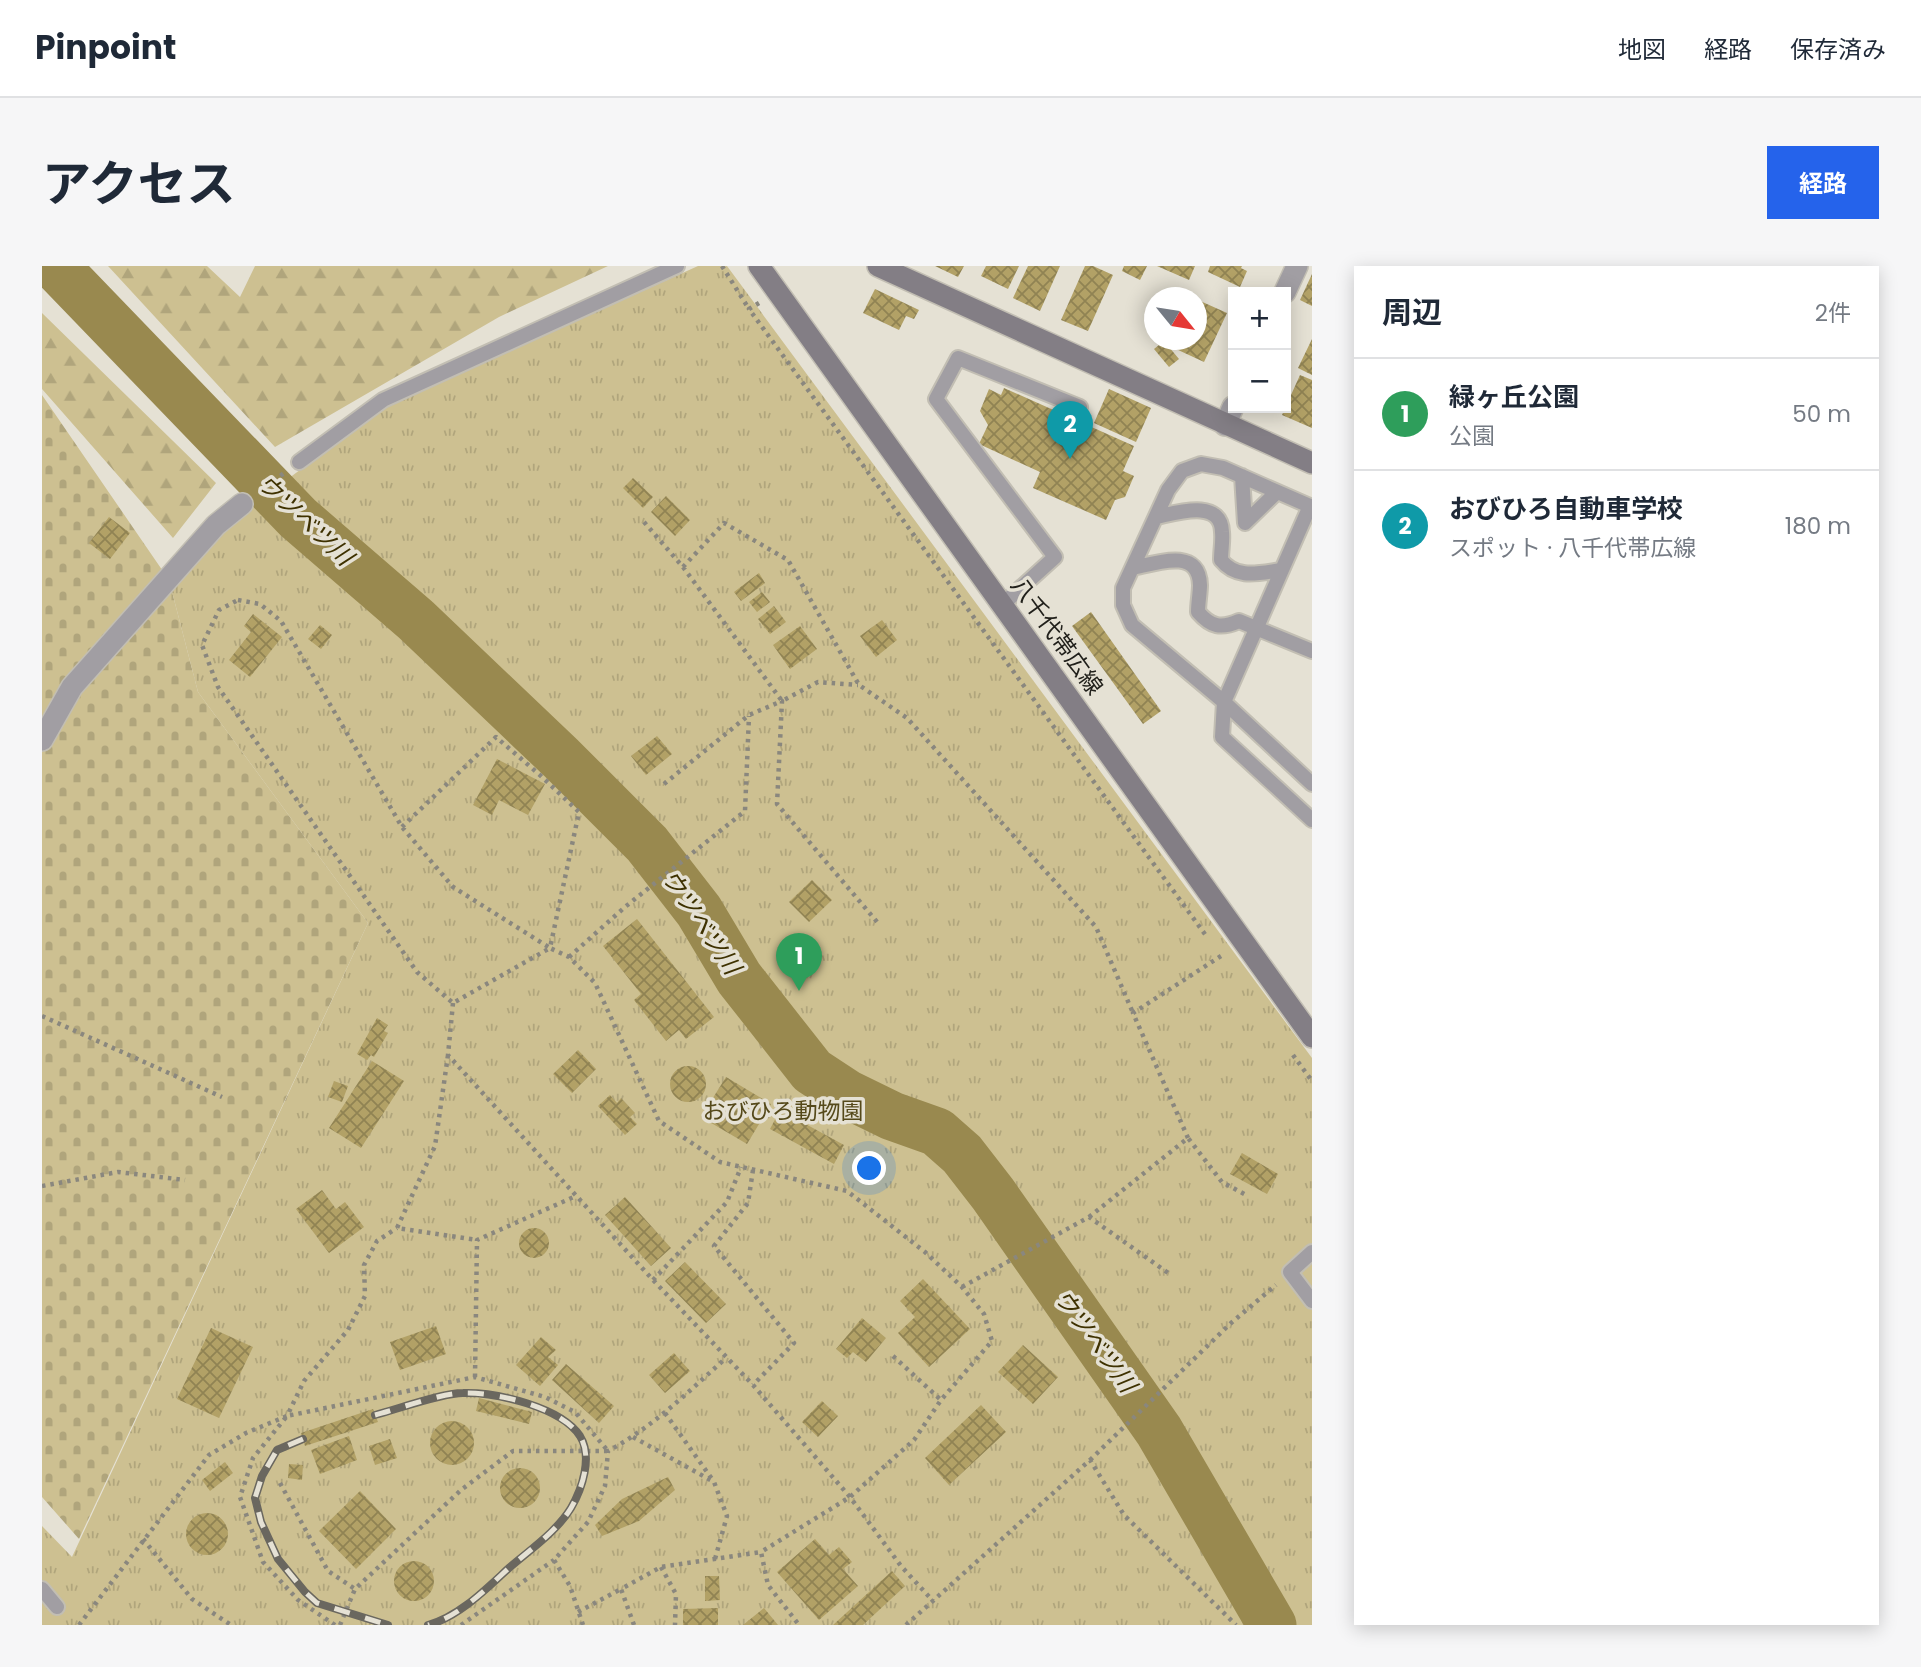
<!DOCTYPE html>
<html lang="ja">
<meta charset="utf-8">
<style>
body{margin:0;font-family:Poppins,"Noto Sans JP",sans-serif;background:#f6f6f7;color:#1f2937}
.controls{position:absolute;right:21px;top:21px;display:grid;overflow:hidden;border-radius:0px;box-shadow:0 4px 18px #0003}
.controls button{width:63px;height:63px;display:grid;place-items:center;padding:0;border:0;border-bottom:2px solid #e0e1e3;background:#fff;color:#1f2937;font:35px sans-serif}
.compass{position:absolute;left:1102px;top:21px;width:63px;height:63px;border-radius:50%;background:#fff;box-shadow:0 4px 18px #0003;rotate:120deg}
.you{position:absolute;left:828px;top:903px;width:24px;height:24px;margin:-18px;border:5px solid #fff;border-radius:50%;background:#1a73e8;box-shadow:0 0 0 10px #1a73e833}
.badge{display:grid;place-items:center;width:46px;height:46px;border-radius:50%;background:#2563eb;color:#fff;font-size:23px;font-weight:700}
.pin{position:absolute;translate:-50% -58px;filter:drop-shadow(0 2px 4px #0008)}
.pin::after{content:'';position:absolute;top:37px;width:24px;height:21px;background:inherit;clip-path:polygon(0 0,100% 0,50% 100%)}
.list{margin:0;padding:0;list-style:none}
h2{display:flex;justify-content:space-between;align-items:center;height:91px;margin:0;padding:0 28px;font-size:30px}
h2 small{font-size:23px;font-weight:400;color:#747a83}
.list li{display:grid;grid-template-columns:46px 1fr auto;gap:21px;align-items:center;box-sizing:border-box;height:112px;padding:0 28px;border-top:2px solid #e0e1e3}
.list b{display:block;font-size:26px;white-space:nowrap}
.list p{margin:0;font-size:23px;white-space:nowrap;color:#747a83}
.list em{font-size:23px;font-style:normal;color:#747a83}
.map{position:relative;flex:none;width:1270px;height:1359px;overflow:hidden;border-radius:0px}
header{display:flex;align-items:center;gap:42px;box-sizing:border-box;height:98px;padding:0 35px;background:#fff;border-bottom:2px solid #e0e1e3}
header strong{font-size:33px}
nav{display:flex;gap:38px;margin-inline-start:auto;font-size:24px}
.intro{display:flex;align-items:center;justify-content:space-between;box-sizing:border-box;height:168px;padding:0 42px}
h1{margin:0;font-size:49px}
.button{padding:18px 32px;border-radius:0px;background:#2563eb;color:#fff;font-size:24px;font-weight:700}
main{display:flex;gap:42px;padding:0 42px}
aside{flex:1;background:#fff;border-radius:0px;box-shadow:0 4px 18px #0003}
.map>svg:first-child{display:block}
</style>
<header>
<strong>Pinpoint</strong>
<nav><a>地図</a><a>経路</a><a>保存済み</a></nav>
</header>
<div class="intro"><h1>アクセス</h1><a class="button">経路</a></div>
<main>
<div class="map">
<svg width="1270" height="1359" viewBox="0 0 1270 1359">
<defs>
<pattern id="forest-firs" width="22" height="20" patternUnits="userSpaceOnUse" patternTransform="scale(1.75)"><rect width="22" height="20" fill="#cdc091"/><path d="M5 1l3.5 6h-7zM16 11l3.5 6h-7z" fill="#b0a57c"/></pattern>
<pattern id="cemetery-stones" width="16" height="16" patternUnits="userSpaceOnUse" patternTransform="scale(1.75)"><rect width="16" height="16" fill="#cdc091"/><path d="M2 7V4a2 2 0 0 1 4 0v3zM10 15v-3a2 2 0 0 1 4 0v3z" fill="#b0a57c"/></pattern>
<pattern id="park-tufts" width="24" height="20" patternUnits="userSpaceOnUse" patternTransform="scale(1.75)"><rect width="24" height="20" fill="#cdc091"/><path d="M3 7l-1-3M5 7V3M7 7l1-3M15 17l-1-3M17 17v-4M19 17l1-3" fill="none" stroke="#b0a57c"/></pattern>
<pattern id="building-cross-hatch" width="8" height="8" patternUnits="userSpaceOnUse" patternTransform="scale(1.75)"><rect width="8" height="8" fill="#b2a166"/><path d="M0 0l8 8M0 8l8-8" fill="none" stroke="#908353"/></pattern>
</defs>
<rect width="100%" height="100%" fill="#e5e1d4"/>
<path fill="url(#forest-firs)" d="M66 0H165L198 31 213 0H566L457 51 233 181Z
M0 47 174 217 131 272 0 123Z"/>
<path fill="url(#cemetery-stones)" d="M0 129 127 314 156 426 326 657 37 1273 0 1231Z"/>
<path fill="url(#park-tufts)" d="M656 0H685L1270 792V1359H0V1260L30 1291 326 657 156 426 127 314 174 266 343 141Z"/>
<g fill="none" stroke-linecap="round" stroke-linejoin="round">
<path stroke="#99894f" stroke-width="49" d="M13 0 256 252 374 354 519 492 605 578 657 645 697 712 770 805 805 828 850 850 895 866 920 888 951 928 1117 1165 1230 1359"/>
</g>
<path fill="url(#building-cross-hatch)" d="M893 0H922L916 11Z
M944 0H977L966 23 939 10Z
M986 0H1018L998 45 971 32Z
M1043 0H1051L1071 9 1046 65 1019 54Z
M1082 0H1105L1098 14 1080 5Z
M1115 0H1153L1147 14Z
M1168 0H1200L1199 2 1205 5 1198 21 1166 6Z
M1270 8V40L1258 34Z
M833 23 877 44 872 53 864 50 857 64 821 47Z
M1156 34 1185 47 1162 96 1134 83 1138 74H1154V38Z
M1270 73V109L1256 102Z
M1122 75 1137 93 1127 101 1112 83Z
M1258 109 1270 114V162L1240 149Z
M962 122 1092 180 1081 205 1092 210 1083 231 1073 234 1064 254 991 222 998 206 937 178 946 159 938 145 947 123 959 129Z
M1067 123 1109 142 1094 176 1052 157Z
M591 212 611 231 601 242 581 222Z
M624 230 648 254 633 270 609 246Z
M67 251 88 267 68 293 47 277Z
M717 307 723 317 699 335 692 326Z
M720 326 728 336 715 346 707 336Z
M732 340 744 356 728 368 716 353Z
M1049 346 1119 445 1101 458 1030 360Z
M211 348 240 371 208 411 187 394 209 366 202 360Z
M840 354 855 374 834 391 818 370Z
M278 359 290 369 279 383 266 373Z
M758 360 775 383 748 403 731 379Z
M615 470 630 488 604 509 589 490Z
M455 493 503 518 486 549 457 534 450 549 431 539Z
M770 614 790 634 767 656 747 636Z
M595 653 672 751 644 773 637 764 624 775 592 734 599 728 561 680Z
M335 752 346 759 342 765 346 767 332 791 329 789 325 794 315 788Z
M536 784 554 803 530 827 511 808Z
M330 795 362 815 319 882 287 862Z
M628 818a18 18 0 1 1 36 0a18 18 0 1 1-36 0Z
M684 811 729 838 705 878 659 851Z
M292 815 306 820 300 836 286 831Z
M568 829 575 837 579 832 593 847 588 851 595 858 583 869 556 840Z
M738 844 802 879 792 898 728 863Z
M1200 887 1236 908 1225 928 1188 908Z
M280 924 294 943 303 936 322 961 287 987 254 943Z
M583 931 629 982 609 1000 563 949Z
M477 977a15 15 0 1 1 30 0a15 15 0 1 1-30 0Z
M643 996 684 1038 664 1057 623 1015Z
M881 1013 928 1063 887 1101 856 1067 873 1051 858 1035Z
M820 1052 844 1072 824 1096 811 1086 805 1092 794 1083Z
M394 1060 404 1088 358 1104 348 1076Z
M169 1062 211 1081 177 1152 135 1133Z
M499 1071 514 1084 506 1091 516 1099 498 1120 474 1099Z
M981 1079 1016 1111 991 1138 956 1106Z
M632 1087 648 1105 623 1127 607 1109Z
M524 1098 572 1140 557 1157 510 1114Z
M437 1132 490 1146 487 1158 434 1145Z
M780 1135 796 1150 776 1171 760 1156Z
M939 1139 964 1166 907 1219 883 1192Z
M331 1143 336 1156 263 1180 259 1167Z
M388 1177a22 22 0 1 1 44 0a22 22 0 1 1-44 0Z
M307 1170 315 1194 278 1208 269 1184Z
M348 1173 355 1192 333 1199 327 1180Z
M183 1196 191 1207 168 1225 160 1214Z
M247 1198 261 1199 260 1214 246 1212Z
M458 1222a20 20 0 1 1 40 0a20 20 0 1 1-40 0Z
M626 1211 633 1224 597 1255 560 1270 553 1259 580 1233Z
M318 1225 354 1263 314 1303 277 1265Z
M144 1268a21 21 0 1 1 42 0a21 21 0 1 1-42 0Z
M773 1273 787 1289 797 1281 810 1296 801 1303 816 1320 777 1354 735 1306Z
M352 1315a20 20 0 1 1 40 0a20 20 0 1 1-40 0Z
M850 1305 863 1320 821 1359H791Z
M663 1310H677L678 1334 663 1335Z
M676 1342V1359H641V1343Z
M722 1342 736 1359H701Z"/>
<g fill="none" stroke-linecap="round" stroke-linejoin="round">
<g stroke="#c2beb3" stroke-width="18">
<path id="lane" d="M257 196 341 134 635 0
M1200 210 1203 257 1235 226
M1268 240 1182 436 1180 471 1270 554
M1270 241 1181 202 1159 198 1140 205 1126 224 1081 322V339L1090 359 1182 436 1270 518
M1114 251C1134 247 1179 232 1180 266 1181 275 1179 284 1179 294 1195 314 1217 307 1240 304
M1091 302C1114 297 1157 281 1158 319 1158 327 1156 337 1156 346 1169 361 1179 363 1197 355L1270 385
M960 339 1013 291 894 133 916 92 1038 141
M1270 986 1248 1006 1270 1035
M0 1323 15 1341"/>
</g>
<g stroke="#c2beb3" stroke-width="24">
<path id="street" d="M1243 26 1255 0
M1183 159 1191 141
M0 474 30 421 174 259 200 238"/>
</g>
<g stroke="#c2beb3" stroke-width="24">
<path id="secondary" d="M717 0 1270 771
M836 0 1270 197"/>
</g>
<path stroke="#8a877e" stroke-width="4.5" stroke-dasharray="3.5 5" stroke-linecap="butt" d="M680 0 707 43
M717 37 707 43 1165 671
M218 225 242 207
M602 256 641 301 682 257 746 294 817 419 865 452 1054 661 1091 747
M641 301 740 435 776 416 816 419
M196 334 218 338 239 355 360 561 411 621 508 682 411 737 375 706 176 421 160 379 177 344Z
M622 518 707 449 740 435 735 538 836 657
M360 561 454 471 499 510 537 546 508 682 527 691 553 717 617 855 678 896 805 925 883 986 920 1021 942 1048 950 1075 899 1134 872 1174 808 1231 719 1286 726 1319 757 1359
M527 691 583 641 703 545 707 450
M411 737 406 789 611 1014 711 1119 808 1231 859 1300 891 1335
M0 750 180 831
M406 789 393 880 355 962 435 974
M1251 789 1270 815
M1146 872 1091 747 1179 690
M711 904 706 937 672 980 752 1077 711 1119
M0 920 76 906 143 914
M1047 951 1146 872 1180 916 1204 929
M611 1014 685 936 699 901
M920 1021 1047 951 1129 1009
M851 1090 899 1134
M433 1111 435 974 534 930
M623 1147 670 1213
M591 1171 672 1216 685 1250 673 1293
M1048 1194 1189 1057 1234 1019
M238 1217 286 1305 313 1323
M101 1273 150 1333 189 1359
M619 1301 634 1328 633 1359
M536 1346 579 1323
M37 1359 167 1189 204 1167 245 1150 262 1115 306 1064 323 1030 322 999 335 975 355 962
M293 1359 256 1334 221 1296 198 1231 211 1192 245 1150 433 1111 503 1131 533 1146 566 1185
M298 1359 313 1323 419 1224 471 1185H565
M419 1359 512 1294
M541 1359 528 1320 512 1294 546 1256 563 1220 566 1185C611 1161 646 1126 684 1092
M592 1359 579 1323 619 1301 719 1286
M864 1359 1048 1194 1082 1249 1194 1359"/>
<use href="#lane" stroke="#a19ea3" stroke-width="14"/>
<use href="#street" stroke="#a19ea3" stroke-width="21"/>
<use href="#secondary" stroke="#837e85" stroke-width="21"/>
<g stroke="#6a675f" stroke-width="8">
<path id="rail" d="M333 1149C356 1143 400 1127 421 1127 454 1126 519 1141 538 1170 551 1191 540 1223 529 1242 515 1265 489 1283 468 1301 445 1322 417 1351 386 1359
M261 1173 235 1184 220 1210 213 1232 219 1256 236 1293 263 1326 275 1337 346 1359"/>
</g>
<use href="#rail" stroke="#e5e1d4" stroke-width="5" stroke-dasharray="16" stroke-linecap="butt"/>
</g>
<g text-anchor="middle" stroke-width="7" stroke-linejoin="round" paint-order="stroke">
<g font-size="23" fill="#21201b" stroke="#e5e1d4">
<text transform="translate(1015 370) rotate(54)" y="8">八千代帯広線</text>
</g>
<g font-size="23" fill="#55491a" stroke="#e5e1d4">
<text x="741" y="853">おびひろ動物園</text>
</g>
<g font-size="24" font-style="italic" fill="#3e3100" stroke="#e5e1d4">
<text transform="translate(263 254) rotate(43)" y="8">ウツベツ川</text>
<text transform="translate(659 656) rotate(56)" y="8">ウツベツ川</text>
<text transform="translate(1053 1075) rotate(54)" y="8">ウツベツ川</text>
</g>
</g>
</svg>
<div class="controls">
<button>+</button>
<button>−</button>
</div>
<svg class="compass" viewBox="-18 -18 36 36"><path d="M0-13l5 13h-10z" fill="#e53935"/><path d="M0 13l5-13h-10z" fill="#747a83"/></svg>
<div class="you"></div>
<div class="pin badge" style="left:757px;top:725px;background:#2e9e5b">1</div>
<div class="pin badge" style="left:1028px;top:193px;background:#0f9aa8">2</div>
</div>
<aside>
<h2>周辺<small>2件</small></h2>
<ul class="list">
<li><span class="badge" style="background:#2e9e5b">1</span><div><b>緑ヶ丘公園</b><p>公園</p></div><em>50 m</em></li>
<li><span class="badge" style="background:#0f9aa8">2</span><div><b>おびひろ自動車学校</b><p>スポット · 八千代帯広線</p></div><em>180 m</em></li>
</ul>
</aside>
</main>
